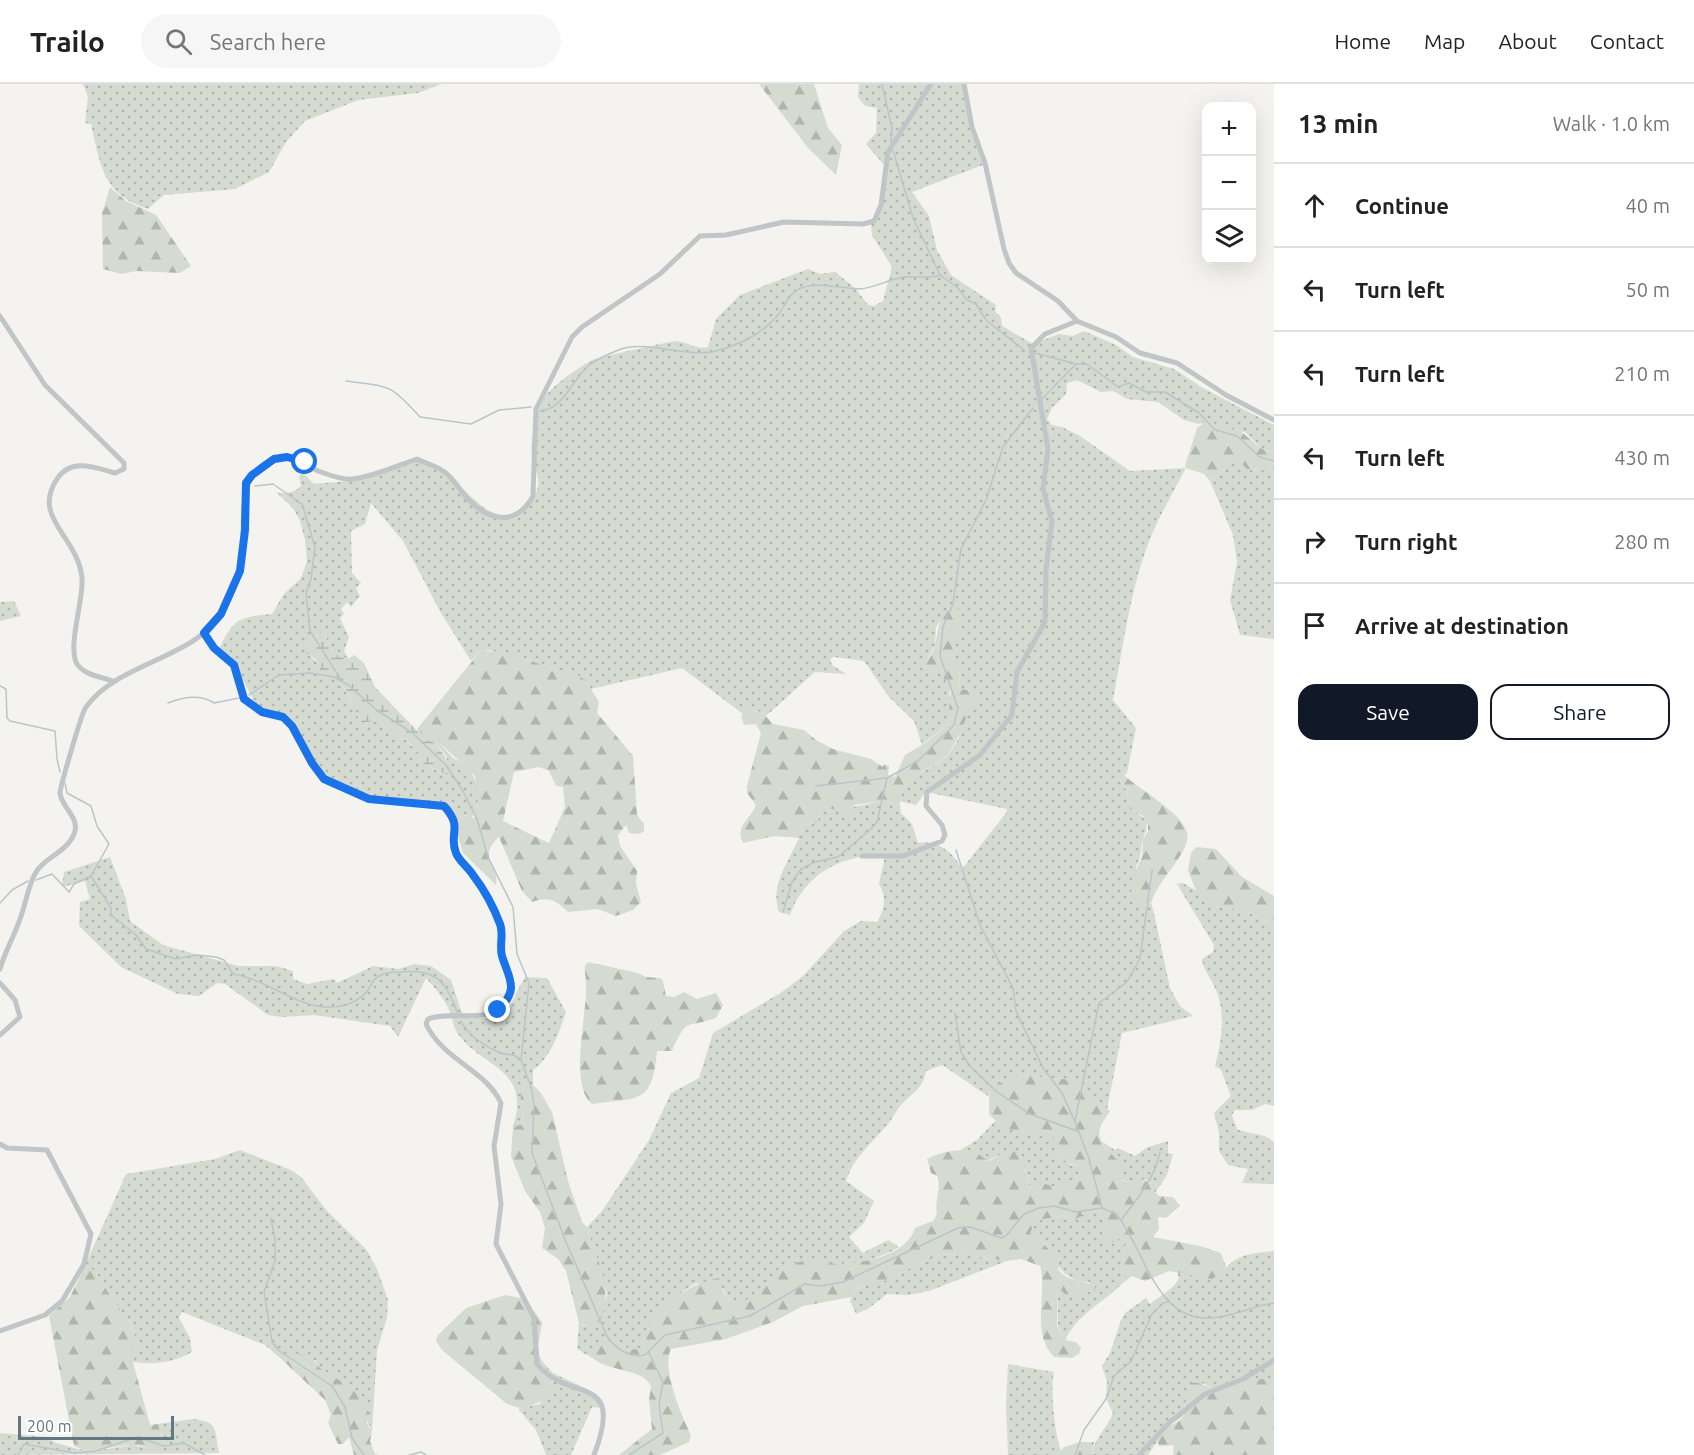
<!DOCTYPE html>
<meta charset="utf-8">
<style>
body{margin:0;font-family:Ubuntu,sans-serif;background:#f6f6f6;color:#222}
.controls{position:absolute;right:18px;top:18px;display:grid;overflow:hidden;border-radius:12px;box-shadow:0 6px 24px #0002}
.controls button{width:54px;height:54px;display:grid;place-items:center;padding:0;border:0;border-bottom:2px solid #e0e0e0;background:#fff;color:#222;font:30px sans-serif}
.scale{position:absolute;left:18px;bottom:15px;width:156px;box-sizing:border-box;padding-left:6px;border:3px solid #617782;border-top:0;font-size:16px;line-height:21px;white-space:nowrap;color:#617782;-webkit-text-stroke:4px #fff;paint-order:stroke}
.stop{position:absolute;width:18px;height:18px;margin:-14px;border:4px solid #1a73e8;border-radius:50%;background:#fff}
.stop.end{background:#1a73e8;border-color:#fff;box-shadow:0 2px 6px #0008}
.list{margin:0;padding:0;list-style:none}
h2{display:flex;justify-content:space-between;align-items:center;height:78px;margin:0;padding:0 24px;font-size:26px}
h2 small{font-size:20px;font-weight:400;color:#767676}
.list li{display:grid;grid-template-columns:39px 1fr auto;gap:18px;align-items:center;box-sizing:border-box;height:84px;padding:0 24px;border-top:2px solid #e0e0e0}
.list b{display:block;font-size:22px;white-space:nowrap}
.list em{font-size:20px;font-style:normal;color:#767676}
.actions{display:flex;gap:12px;padding:18px 24px}
.actions a{flex:1;padding:14px 0;border:2px solid #111827;border-radius:18px;text-align:center;font-size:21px;color:#111827}
.actions .main{background:#111827;color:#fff}
.icon{flex:none;width:33px;height:33px;fill:none;stroke:currentColor;stroke-width:2;stroke-linecap:round;stroke-linejoin:round}
.map{position:relative;flex:none;width:1274px;height:1371px;overflow:hidden}
header{display:flex;align-items:center;gap:36px;box-sizing:border-box;height:84px;padding:0 30px;background:#fff;border-bottom:2px solid #e0e0e0}
header strong{font-size:28px}
nav{display:flex;gap:33px;margin-inline-start:auto;font-size:21px}
.search{width:420px;height:54px;background:#f6f6f6;display:flex;align-items:center;gap:15px;box-sizing:border-box;padding:0 21px;border-radius:33px;color:#767676;font-size:22px}
main{display:flex}
aside{flex:1;background:#fff}
.map>svg:first-child{display:block}
</style>
<header>
<strong>Trailo</strong>
<div class="search"><svg class="icon" aria-label="search" viewBox="0 0 24 24"><circle cx="10" cy="10" r="6"/><path d="M15 15l6 6"/></svg>Search here</div>
<nav><a>Home</a><a>Map</a><a>About</a><a>Contact</a></nav>
</header>
<main>
<div class="map">
<svg width="1274" height="1371" viewBox="0 0 1274 1371">
<defs>
<pattern id="green-dots" width="8" height="8" patternUnits="userSpaceOnUse" patternTransform="scale(1.5)"><rect width="8" height="8" fill="#d5dbd0"/><path d="M2 2h.1M6 6h.1" fill="none" stroke="#b0b6ae" stroke-width="1.8" stroke-linecap="round"/></pattern>
<pattern id="forest-firs" width="22" height="20" patternUnits="userSpaceOnUse" patternTransform="scale(1.5)"><rect width="22" height="20" fill="#d5dbd0"/><path d="M5 1l3.5 6h-7zM16 11l3.5 6h-7z" fill="#b0b6ae"/></pattern>
<pattern id="wetland-marsh" width="20" height="14" patternUnits="userSpaceOnUse" patternTransform="scale(1.5)"><rect width="20" height="14" fill="#d5dbd0"/><path d="M1 5h8M5 5V1M11 12h8M15 12V8" fill="none" stroke="#b0b6ae"/></pattern>
</defs>
<rect width="100%" height="100%" fill="#f4f3ef"/>
<path fill="url(#green-dots)" d="M83 0H441L418 9 358 16 305 37 286 58 269 88 235 105 164 111 148 125C103 111 100 81 91 40L85 39 88 13Z
M859 0H962L983 81 912 108 929 132 937 166 951 191 996 221 995 227 1001 234 1002 242 1033 260 1059 250 1073 252 1084 247 1116 261 1133 273 1174 285 1203 304 1274 341V368L1262 365 1245 348 1225 346 1205 338 1199 340 1184 336 1158 318 1127 315 1113 307 1101 308 1077 296 1067 299 1066 310 1052 324 1047 335 1052 341 1062 343 1080 352 1130 387 1186 384C1176 403 1165 422 1156 441 1131 495 1124 559 1113 616L1136 644 1127 689 1119 695 1127 707 1130 725C1148 736 1150 735 1143 755 1140 765 1142 773 1136 783L1145 822 1151 819 1154 829 1170 904 1180 922 1193 932 1122 949 1107 1025 1072 996 1020 991 989 1007 988 1012 942 981 926 987C923 1005 913 1008 902 1020 896 1026 893 1034 888 1040 873 1058 853 1074 846 1097L874 1117 864 1139 849 1153 863 1169 888 1156 899 1163C879 1175 857 1181 833 1180 817 1179 799 1174 784 1184 768 1193 734 1245 723 1204L696 1199 681 1209 646 1246 643 1264 629 1266 619 1258 588 1268 592 1274 577 1265 579 1239 584 1242 601 1234 607 1210 587 1143 602 1127 649 1056 671 1009 699 994 713 949 782 908 804 891 844 847 861 837 877 838C885 825 887 813 879 800L885 772C841 770 805 790 790 831L779 828C768 796 796 771 803 742L817 738 824 721 839 726 882 717 900 721 901 729 912 740 918 759C937 755 954 769 962 785L1006 729 1007 725 926 708 916 721 899 717C903 688 936 687 951 667 963 651 969 626 971 606L959 605 960 589 950 571 955 559 949 524 936 543 935 561 927 576 936 589H940L952 604 949 608 951 619 948 640 922 661 914 637 889 613 864 577 834 573 830 575 832 581 846 590 815 588 766 632 762 628 745 626 743 630 682 584 591 605 586 597 526 575 482 565 471 577 441 529 403 457 371 419 365 440 351 447 352 489 361 499 356 504 360 512 351 523 347 518 341 525 344 530 340 534 349 553 344 567 349 575 333 569 323 547 304 563C311 578 331 585 340 598 350 612 354 625 362 640L379 635 387 647 408 657 424 680 444 690 447 691V673L435 658C444 661 446 667 452 673 457 677 464 679 468 684 478 695 479 715 477 729L470 734C428 711 377 726 332 702 297 683 320 639 262 632L235 581 219 565C234 534 239 533 272 530L284 510 301 494 307 477 305 456 300 437 293 424 276 408C286 410 294 409 301 402L299 392 303 389 314 400C332 398 348 398 366 393 384 387 401 376 419 374 431 382 444 389 455 398 479 418 480 428 514 434 528 426 540 411 538 393 537 387 533 381 532 375 530 355 535 330 545 313 549 304 582 281 592 276 597 274 671 257 677 257 688 258 696 266 708 263L716 235 740 211 808 185 820 190 835 188 855 204 868 221 874 222 883 217 892 183 872 151 871 140 881 120 884 81 866 60 876 49 877 24 865 22 858 13Z
M1230 373H1235L1247 385 1274 387V555L1240 551 1230 516 1237 478 1233 451 1210 397 1221 390Z
M14 517 21 532 0 537V518Z
M110 773 126 815 130 837 163 861 238 882H276L293 887V895L307 900 334 895 337 899 373 882 399 885 414 880 431 882 451 896 462 929C511 942 502 933 525 893L547 894 566 928C559 949 550 975 533 986V1001L527 1000 521 1004 523 1040 513 1043C532 984 482 984 458 950 453 943 453 936 450 928 445 915 435 904 426 894L398 953 390 942 314 931 282 933 268 931 225 900 217 899 199 912 178 910 121 883 79 842 80 818 90 815 85 797 62 803 64 788Z
M1183 799 1209 814 1215 822 1245 827 1274 841V1022L1265 1020 1252 1026H1235L1232 1031 1237 1045C1248 1051 1267 1048 1274 1059V1100L1242 1099 1248 1085 1228 1081 1219 1067V1048L1214 1029 1231 1012 1221 986 1215 982C1222 956 1227 925 1213 900 1209 891 1203 885 1202 875L1213 868 1214 861 1177 800Z
M995 1037 1056 1054 1058 1071 1071 1081 1082 1082 1077 1094C1065 1101 1042 1107 1029 1101 1027 1084 1021 1077 1006 1068L987 1077 977 1069 960 1066 977 1056Z
M1101 1057 1115 1066 1118 1064 1135 1072 1148 1063 1168 1057V1069L1173 1070 1167 1091 1155 1109 1150 1098 1145 1095 1134 1099 1119 1095 1123 1088Z
M240 1066 291 1086 301 1093 327 1127 366 1165 377 1185 388 1216 387 1234 377 1266 372 1347 352 1304 320 1284 315 1276 278 1272 265 1261 182 1228 179 1234 190 1254 192 1268C172 1279 155 1281 133 1278L137 1259 131 1241 97 1192 96 1187 83 1186 126 1090 215 1075Z
M1098 1125 1102 1134 1126 1160 1121 1182 1123 1199C1105 1217 1075 1232 1065 1257L1058 1242 1057 1200 1066 1211 1094 1207 1089 1198C1056 1198 1054 1165 1030 1149L1037 1136 1063 1132 1071 1134Z
M1274 1167V1294L1219 1308 1203 1299 1185 1321 1182 1333 1164 1343 1156 1353 1157 1358 1148 1371H1092C1094 1354 1107 1345 1113 1329L1106 1315 1107 1298 1102 1282 1110 1269 1121 1236 1125 1229 1146 1214 1150 1220 1174 1202 1179 1194 1177 1189 1223 1188C1234 1170 1254 1169 1274 1167Z
M960 1170 1007 1177 929 1207 908 1211 887 1210 868 1225 856 1230 850 1217 854 1207 872 1199 891 1195 912 1183 940 1171Z
M1008 1280 1054 1288C1050 1302 1055 1355 1061 1366L1057 1371H1008L1006 1321Z
M553 1289 591 1307 603 1324 592 1323 571 1371H546L536 1346 518 1325 540 1320 553 1297Z
M193 1335C220 1338 214 1346 219 1369L0 1371V1349L47 1353 56 1359 78 1365 100 1366 132 1361 148 1364 164 1357 158 1340Z"/>
<path fill="url(#forest-firs)" fill-rule="evenodd" d="M759 0H814L828 44 842 61 836 91 809 65Z
M110 103 126 117 156 131 191 182 180 189 137 187 121 190 103 185 102 129Z
M1205 338H1212L1225 346 1238 345 1262 365 1274 368V387L1247 385 1235 373H1230L1221 390 1210 397 1204 390 1186 384 1185 382 1197 344Z
M956 520 961 535 960 547 950 571 960 589 959 605 971 606 980 612 978 618 969 626 963 642 964 646C955 653 955 664 946 672 929 688 898 692 900 721L882 717 854 721 853 729 846 731 824 721 817 738 803 742 799 754 774 752 743 759C734 742 751 735 756 721L747 709V702L761 649 756 640 744 641 741 632 745 626 762 628 773 640 804 646 816 656 833 665 871 675 883 683 884 680 889 682 888 691 895 693 905 671 927 658 948 640 951 604 940 589 931 592 924 582C928 574 933 569 935 561 939 544 938 529 956 520Z
M482 565 491 568 499 566 557 586H572L586 597 599 618 597 629 633 672 637 731 644 740V747L639 750 629 749 626 741 618 751 620 762 637 787 636 800 641 818 633 826 616 832 598 825 568 828C555 816 549 812 532 818L522 807 499 753C476 773 500 781 496 801L463 769 449 725 455 723 465 732 474 734 478 723 475 692 442 661 426 656 417 645ZM539 683 549 687 556 702 563 703 565 723 549 759 503 737 514 688Z
M1124 691C1139 705 1180 728 1186 746 1190 755 1185 764 1180 772 1170 788 1157 801 1151 819L1141 822 1131 812 1132 795 1142 773 1143 755 1148 747V740L1143 732 1130 725 1127 707 1119 694Z
M1196 763 1216 765 1242 793 1274 812V841L1245 827 1215 822 1196 806 1188 787 1191 769Z
M588 878 638 889 646 893 660 894 663 897 666 912 674 913 684 908 697 915 716 909 723 921 716 934C684 945 688 932 672 967H657C652 1022 639 1013 592 1020 568 1001 588 927 586 900 586 893 584 887 585 881Z
M1020 991 1073 996 1110 1027C1107 1032 1102 1038 1100 1044 1095 1061 1117 1073 1125 1084L1119 1095C1133 1102 1139 1093 1147 1097 1154 1100 1153 1108 1159 1112L1173 1113 1180 1122 1166 1134 1158 1133 1159 1145 1153 1153 1200 1162 1221 1169 1226 1183 1223 1188 1212 1195 1169 1187 1145 1197 1132 1192 1123 1199 1121 1182 1126 1160 1119 1155 1111 1159 1103 1155 1102 1146 1104 1139 1098 1125 1075 1135 1063 1132 1037 1136 1030 1149C1035 1152 1060 1175 1062 1179L1058 1184C1065 1199 1085 1195 1096 1203L1094 1207 1066 1211 1057 1202V1242L1065 1256 1076 1258 1081 1264 1079 1270 1072 1274 1054 1273C1030 1248 1048 1212 1040 1182L1021 1175 1007 1177 960 1170 940 1171 912 1183 891 1195 862 1203 854 1207 852 1213 803 1222 773 1238 726 1255 671 1265C661 1284 682 1333 691 1351L689 1358 660 1371H619L652 1345 649 1316 651 1302C641 1281 603 1291 587 1268L602 1256 619 1258 629 1266 642 1264C643 1259 643 1250 646 1246 659 1221 692 1198 719 1194 722 1203 724 1217 735 1219 749 1221 771 1193 782 1185 787 1181 798 1178 804 1177 814 1175 826 1180 836 1180 861 1180 907 1172 915 1144L933 1137 937 1130C934 1116 942 1105 937 1092L931 1089 927 1075C941 1068 962 1063 977 1069 981 1071 984 1075 989 1077L1006 1068 1017 1067 1022 1071C1021 1082 1028 1089 1029 1101L1034 1103 1043 1099 1054 1103 1066 1095 1071 1097 1077 1094 1082 1082C1065 1081 1054 1072 1056 1054 1030 1051 1007 1050 989 1030V1007L996 1001Z
M527 1000 533 1001 541 1009 552 1028 568 1097 582 1138 587 1143C595 1172 616 1208 599 1238 591 1241 586 1243 579 1239L566 1187 558 1175 542 1164 545 1144 540 1128 525 1107 511 1072 513 1043 523 1040 520 1004Z
M92 1185 96 1187 97 1192 131 1241 137 1259 133 1278 150 1341 158 1340 165 1362 157 1367C150 1366 143 1361 135 1361 115 1360 91 1371 74 1362L49 1232 70 1213 83 1186Z
M505 1211 525 1215 542 1238C539 1264 531 1268 553 1289L551 1304 545 1316 522 1325 507 1320 442 1266 436 1257 438 1251 466 1224Z
M287 1269 310 1271 320 1284 352 1304 368 1325 367 1340 372 1347 370 1357 375 1370 378 1371H354L349 1353 343 1360H338L328 1339 331 1331 325 1316 278 1272Z
M1274 1294V1371H1173L1174 1361 1159 1362 1156 1353C1165 1341 1175 1342 1182 1334 1193 1320 1171 1281 1219 1308L1243 1297Z
M1081 1358H1094L1092 1371H1057L1064 1363Z"/>
<path fill="url(#wetland-marsh)" d="M323 547 333 569 348 575 354 571 364 579 375 603 426 656 435 658 450 680 447 691 424 680 408 657 387 647 379 635 361 640C353 624 349 605 335 593L327 594C320 589 322 583 317 577 312 570 306 573 304 563Z"/>
<g fill="none" stroke-linecap="round" stroke-linejoin="round">
<path stroke="#b7c6ca" stroke-width="1.5" d="M882 0 892 44 891 58
M893 66 913 134 940 191 958 204 966 215 976 220 986 236 1025 267
M1035 269 1076 280H1087L1118 303 1129 299 1146 308H1165L1199 329 1215 346 1237 352 1260 373 1274 377
M346 297C391 303 389 299 420 333L471 340 499 326 531 323
M1041 316 1075 281
M540 327C564 325 572 296 588 282 596 275 611 269 621 265 645 256 687 274 716 267 739 261 762 250 778 231 786 221 788 209 801 204 819 197 841 205 860 205 875 204 889 195 904 193 916 192 928 195 940 191
M255 402 273 400 302 420 315 463 311 495 306 509 310 547 342 597
M0 602 6 605 7 634 10 637 55 647 57 675 60 688
M249 611 279 591 310 589 334 593 348 601 378 627 411 648 446 681 463 707 477 735 488 773 513 823 517 870 529 899 521 976 532 1006 534 1022 532 1069 566 1158 607 1252C615 1265 630 1274 645 1271L665 1251 750 1232 805 1200 820 1202 843 1198 958 1144 971 1143 1001 1154 1006 1152 1024 1130 1039 1124 1054 1122 1076 1128 1102 1124 1116 1130C1145 1164 1154 1237 1211 1234 1233 1233 1252 1222 1274 1219
M168 619C183 613 200 610 214 619L239 614
M816 702 887 694 918 677 954 641 958 624 940 572 943 543 953 520 961 465 986 416 1003 363 1033 324
M956 766 980 841 1013 904 1016 927 1043 984 1062 1009 1075 1038 1088 1072 1102 1123
M91 792 111 824V831L136 851 146 865 176 875 197 871 216 873 224 876 233 890C266 895 294 922 327 923 342 924 359 918 368 906 371 901 373 895 379 892 385 888 394 888 401 888 435 885 446 896 457 928
M36 796 52 790 69 808 74 800 91 792 109 760 97 742 91 722 67 709 65 699
M0 819 12 806 28 797
M783 828 792 798 801 785 815 778 838 773 872 744 877 738 887 694
M955 929 961 968 969 981 997 1008 1030 1030 1077 1047
M461 937C468 951 483 961 498 968 506 972 513 968 520 976
M1075 1037 1099 919 1127 898 1140 874 1152 786
M271 1135 275 1155V1177L264 1208 272 1257 278 1266 332 1302 345 1323 352 1354 364 1371
M1122 1135C1138 1113 1154 1096 1160 1068
M18 1371 24 1360 75 1369 96 1367 137 1353 164 1362 184 1359 205 1371
M409 1371 421 1368 426 1371
M629 1371 663 1349 659 1321 663 1298 649 1269
M1075 1371 1084 1346 1106 1315 1114 1292 1131 1277 1152 1230 1163 1219 1168 1218"/>
<path stroke="#c0c5c7" stroke-width="5" d="M964 0 972 43 985 79 1004 165 1009 179 1016 189 1058 217 1077 237 1116 253 1140 269 1177 279 1226 311 1274 336
M0 232 45 301 124 379V385L115 389C96 384 71 373 57 395 31 434 78 452 82 494 84 516 67 562 77 580 84 591 101 593 113 597
M204 549 214 564 234 581 244 615 262 628 283 633 292 642 312 679 324 695 369 715 444 722C463 743 448 748 455 768 459 778 469 785 475 793 484 807 497 827 501 842 503 851 500 861 502 870 505 888 521 902 504 921 486 940 450 926 428 935L426 940C443 976 486 986 501 1019L494 1062 501 1120 496 1160 534 1234 537 1280C569 1320 626 1287 594 1371
M862 772H903L942 757 945 751 942 741 926 722 927 708 980 671 1012 631 1017 588 1045 538 1046 485 1052 437 1043 405 1048 365 1031 264 1045 250 1077 237
M0 885C5 867 14 853 20 835 26 820 28 801 36 788 44 774 67 768 74 750 81 734 61 723 60 709 60 704 82 627 86 623 118 578 195 575 222 528 229 516 237 500 240 487 251 449 228 397 271 376 294 365 303 382 321 388 329 391 344 396 352 395 370 394 399 381 417 375 425 379 436 382 443 387 453 393 460 407 468 415 489 438 517 442 533 412L536 325 572 253 582 243 660 190 700 152 726 151 784 138 863 140 874 137 881 121 888 68 931 0
M0 899 15 916 20 933 0 951
M0 1060 7 1064 47 1066 91 1150 84 1180 62 1217 45 1231 0 1247
M1139 1371 1169 1339 1205 1310 1243 1295 1274 1276"/>
</g>
<g fill="none" stroke-linecap="round" stroke-linejoin="round">
<path stroke="#1a73e8" stroke-width="8" d="M305 378 287 373 274 375 252 391 246 399 245 446 240 487 221 530 204 549 214 564 234 581 244 615 262 628 283 633 292 642 312 679 324 695 369 715 444 722C464 744 448 749 456 769 459 777 468 783 473 791 483 804 494 824 500 840 504 850 499 862 502 872 509 895 520 905 498 926"/>
</g>
</svg>
<div class="controls">
<button>+</button>
<button>−</button>
<button><svg class="icon" aria-label="layers" viewBox="0 0 24 24"><path d="M12 4l9 5-9 5-9-5zM3 14l9 5 9-5"/></svg></button>
</div>
<div class="scale">200 m</div>
<div class="stop" style="left:305px;top:378px"></div>
<div class="stop end" style="left:498px;top:926px"></div>
</div>
<aside>
<h2>13 min<small>Walk · 1.0 km</small></h2>
<ul class="list">
<li><svg class="icon" aria-label="ahead" viewBox="0 0 24 24"><path d="M12 20V5M6 11l6-6 6 6"/></svg><div><b>Continue</b></div><em>40 m</em></li>
<li><svg class="icon" aria-label="left" viewBox="0 0 24 24"><path d="M17 20v-9H6M10 6l-5 5 5 5"/></svg><div><b>Turn left</b></div><em>50 m</em></li>
<li><svg class="icon" aria-label="left" viewBox="0 0 24 24"><path d="M17 20v-9H6M10 6l-5 5 5 5"/></svg><div><b>Turn left</b></div><em>210 m</em></li>
<li><svg class="icon" aria-label="left" viewBox="0 0 24 24"><path d="M17 20v-9H6M10 6l-5 5 5 5"/></svg><div><b>Turn left</b></div><em>430 m</em></li>
<li><svg class="icon" aria-label="right" viewBox="0 0 24 24"><path d="M7 20v-9h11M14 6l5 5-5 5"/></svg><div><b>Turn right</b></div><em>280 m</em></li>
<li><svg class="icon" aria-label="arrive" viewBox="0 0 24 24"><path d="M6 21V4h12l-3 4 3 4H6"/></svg><div><b>Arrive at destination</b></div></li>
</ul>
<div class="actions"><a class="main">Save</a><a>Share</a></div>
</aside>
</main>
